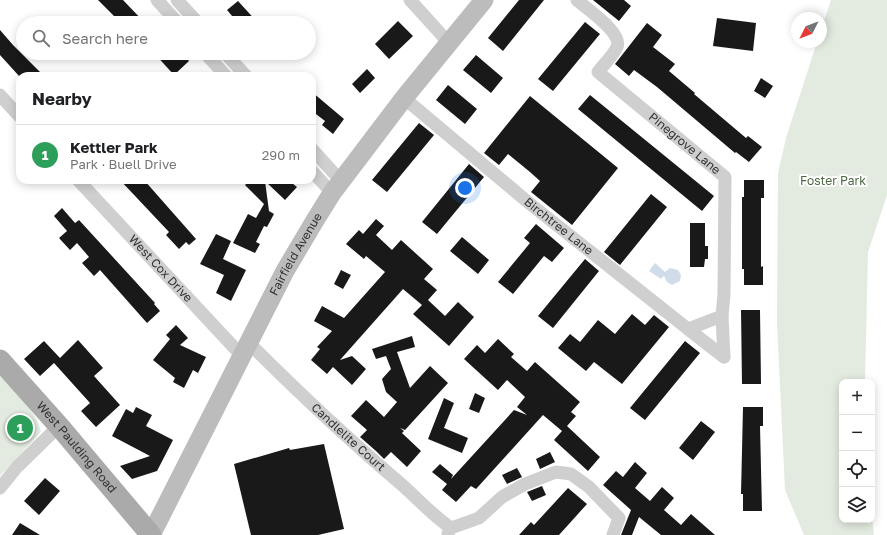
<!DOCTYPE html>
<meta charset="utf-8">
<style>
body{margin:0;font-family:"Golos Text",sans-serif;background:#f2f2f2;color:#202124}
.controls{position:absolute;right:12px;bottom:12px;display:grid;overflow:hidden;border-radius:8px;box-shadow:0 2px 10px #0003}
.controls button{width:36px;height:36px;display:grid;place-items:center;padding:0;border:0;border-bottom:1px solid #e0e0e0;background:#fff;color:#202124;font:20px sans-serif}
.compass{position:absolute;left:791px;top:12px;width:36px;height:36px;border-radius:50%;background:#fff;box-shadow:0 2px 10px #0003;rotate:228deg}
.you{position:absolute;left:465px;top:188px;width:14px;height:14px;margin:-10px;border:3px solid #fff;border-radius:50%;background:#1a73e8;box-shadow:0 0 0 6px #1a73e833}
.badge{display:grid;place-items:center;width:26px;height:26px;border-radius:50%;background:#111827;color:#fff;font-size:13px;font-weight:700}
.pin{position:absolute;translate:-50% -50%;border:2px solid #fff;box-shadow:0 1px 4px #0006}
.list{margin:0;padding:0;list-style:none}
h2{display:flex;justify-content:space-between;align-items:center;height:52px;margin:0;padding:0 16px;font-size:17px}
h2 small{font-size:13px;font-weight:400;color:#757577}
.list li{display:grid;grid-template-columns:26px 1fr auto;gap:12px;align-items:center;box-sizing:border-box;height:60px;padding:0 16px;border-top:1px solid #e0e0e0}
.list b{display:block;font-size:15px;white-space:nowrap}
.list p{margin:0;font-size:13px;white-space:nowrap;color:#757577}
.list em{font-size:13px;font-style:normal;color:#757577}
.icon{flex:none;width:22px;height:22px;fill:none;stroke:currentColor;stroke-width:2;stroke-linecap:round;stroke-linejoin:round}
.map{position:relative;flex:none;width:887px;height:535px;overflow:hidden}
.search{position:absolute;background:#fff;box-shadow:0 2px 10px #0003;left:16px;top:16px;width:300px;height:44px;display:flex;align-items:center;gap:10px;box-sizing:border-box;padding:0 14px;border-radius:22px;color:#757577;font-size:15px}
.panel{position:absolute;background:#fff;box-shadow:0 2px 10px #0003;left:16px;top:72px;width:300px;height:112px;border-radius:12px}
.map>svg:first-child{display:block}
</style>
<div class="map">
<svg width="887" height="535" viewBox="0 0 887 535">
<rect width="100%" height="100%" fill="#fff"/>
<path fill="#e3eadf" d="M831 0H887V195L868 252 865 382H842V520H872V516L874 535H804L785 490 777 323 778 173 786 138 817 42H821V30Z
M0 376C14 391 37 411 41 432L0 476Z"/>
<path fill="#d1dcea" d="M655 263 665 272 670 268 678 270 681 275 680 281 672 285 667 282 664 276 661 279 649 271Z"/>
<path fill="#191919" d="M98 0H123L145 23H121Z
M519 0H544L503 51 488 38Z
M593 0H624L631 6 619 21Z
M238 1 258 23H238L227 10Z
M717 18 756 23 753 51 713 46Z
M398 21 413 36 389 59 375 44Z
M585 22 600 34 553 91 538 79Z
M647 23 662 35 653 47 675 64 669 71 695 93 694 94 746 138 748 136 762 147 749 162 736 152 735 153 657 87 634 70 629 76 615 64Z
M0 30 13 45 44 76H19L0 55Z
M154 53H182L189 61 174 75Z
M476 55 503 78 491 93 463 70Z
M367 69 375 78 360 93 352 84Z
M761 78 773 86 765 98 754 91Z
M448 85 477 109 465 124 436 100Z
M312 92 344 119 333 134 322 125 325 121 312 111Z
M590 95 714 196 702 211 578 109Z
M530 96 618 168 572 225 531 192 540 181 530 172 508 154 499 165 484 153Z
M419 123 434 135 387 192 372 180Z
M469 164 484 177 437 234 422 222Z
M120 180H144L196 239 189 245 186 242 179 249 166 235 169 232Z
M250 180H288L297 187 285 200 265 181 269 211 274 214 267 227 264 226 256 242 260 244 255 253 233 243 248 214 256 218 264 204 245 185Z
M744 180H764V198H761V267L763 266V285H744V269H742V197H744Z
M651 194 667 207 620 265 604 252Z
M62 208 75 223 79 220 155 303 154 304 160 311 147 323 100 270 94 276 82 263 89 257 77 243 70 250 59 238 67 231 54 216Z
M376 219 384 226 376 235 392 250 401 240 433 269 424 279 437 290 428 300 445 316 458 302 474 317 449 346 413 314 422 305 403 289 340 360 352 356 366 369 352 385 333 367 327 374 311 360 320 349 317 347 332 331 314 321 322 306 344 318 385 272 366 256 364 259 346 244 359 230 363 234Z
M690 223H705V246H708V259H705L704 267H690Z
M536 224 564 248 552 262 544 256 513 294 498 282 530 243 524 238Z
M216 234 231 241 223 259 246 270 231 301 216 293 224 275 200 264Z
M462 237 489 260 478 274 450 251Z
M585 259 599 271 553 328 538 316Z
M341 270 351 275 343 289 334 284Z
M741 310H760L761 384H742Z
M632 314 645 325 654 315 669 327 622 384 594 362 586 371 558 348 570 334 580 342 598 320 615 334Z
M176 325 188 338 180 345 206 357 198 373 193 370 184 388 173 382 175 378 153 360 170 339 166 335Z
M412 336 415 347 397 352 410 388 430 366 448 383 405 430 400 428 404 431 402 433 421 451 407 467 391 452 384 459 376 451 360 437 367 430 351 416 366 400 384 417 397 402 386 392 382 379 391 369 386 356 376 359 372 349Z
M498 339 514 354 511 357 527 371 535 362 580 402 571 412 576 416 567 426 600 457 588 471 554 440 562 431 543 415 476 489 471 486 456 502 442 490 447 484 432 472 440 464 453 475 451 479 514 410 527 415 517 407 525 397 507 380 498 390 464 359 477 345 485 353Z
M78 340 103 368 94 376 120 405 96 427 81 411 90 403 54 363 40 376 24 359 44 341 60 358Z
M685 341 700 353 645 420 630 408Z
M475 393 485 398 479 413 469 409Z
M444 398 454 403 444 428 468 438 462 453 428 439Z
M136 407 152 415 146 426 173 440 157 471 132 479 120 466 150 456 112 436 126 409 133 413Z
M743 407H763V426H760L762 511H743V494H741Z
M701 421 715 432 693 460 679 448Z
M324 444 344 529 318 535H251L234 464 289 448 290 450Z
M550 452 555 462 540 469 536 459Z
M635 462 647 473 635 488 650 501 662 487 674 498 664 510 681 525 691 514 715 535H661L639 517 632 535H621L631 510 603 485 616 471 623 477Z
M517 468 522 477 507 484 502 475Z
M45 478 60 491 39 515 24 501Z
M542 486 546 495 532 501 527 492Z
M568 488 587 504 559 535H519L531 522 534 525Z
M20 523 40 535H12Z"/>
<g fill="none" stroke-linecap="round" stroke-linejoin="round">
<g stroke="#cfcfcf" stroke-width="13">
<path d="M157 0 178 23"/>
<path d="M177 0 198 23"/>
<path d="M410 0 449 43"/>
<path id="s1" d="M577 0C587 9 623 33 617 47 613 56 604 64 598 72L725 177 724 294 722 316 724 357"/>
<path d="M205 53 226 76"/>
<path d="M225 53 246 76"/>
<path d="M0 95 20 117"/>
<path id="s2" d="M404 98 529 203 688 329 722 316"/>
<path d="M312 149 341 181"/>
<path d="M312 171 332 193"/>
<path id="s3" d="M78 180 242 356"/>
<path d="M688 329 724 357"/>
<path id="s4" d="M249 343C298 392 348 439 401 484 418 499 432 515 451 528"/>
<path d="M0 488 17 467 59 426"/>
<path d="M448 534 451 528 479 518 502 497 525 484 556 472 571 474 589 487 619 518 613 535"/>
</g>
<path stroke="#bcbcbc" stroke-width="19" id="s5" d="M151 535 285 271 314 222 332 193 404 98 484 0"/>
<path stroke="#aaa" stroke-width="21" id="s6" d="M0 360 59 426 151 535"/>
</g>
<g text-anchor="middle" stroke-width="4" stroke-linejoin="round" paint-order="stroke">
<g font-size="12" fill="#323232" stroke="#fff">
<text dy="4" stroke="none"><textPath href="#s1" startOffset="208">Pinegrove Lane</textPath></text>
<text dy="4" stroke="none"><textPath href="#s2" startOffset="201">Birchtree Lane</textPath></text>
<text dy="4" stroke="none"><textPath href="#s5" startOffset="316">Fairfield Avenue</textPath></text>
<text dy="4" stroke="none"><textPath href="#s3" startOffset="121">West Cox Drive</textPath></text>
<text dy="4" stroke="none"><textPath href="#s4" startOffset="137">Candlelite Court</textPath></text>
<text dy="4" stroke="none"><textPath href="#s6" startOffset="116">West Paulding Road</textPath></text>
</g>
<g font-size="12" fill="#4f6944" stroke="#fff">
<text x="833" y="185">Foster Park</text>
</g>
</g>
</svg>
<div class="controls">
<button>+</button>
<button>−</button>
<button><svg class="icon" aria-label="locate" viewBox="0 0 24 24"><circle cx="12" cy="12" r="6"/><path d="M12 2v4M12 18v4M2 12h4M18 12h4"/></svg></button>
<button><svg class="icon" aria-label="layers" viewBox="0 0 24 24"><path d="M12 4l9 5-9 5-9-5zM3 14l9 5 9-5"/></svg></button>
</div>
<svg class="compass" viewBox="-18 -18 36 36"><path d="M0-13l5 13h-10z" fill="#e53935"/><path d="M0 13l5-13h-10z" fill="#757577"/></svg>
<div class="you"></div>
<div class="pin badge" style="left:20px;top:428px;background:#2e9e5b">1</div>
<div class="search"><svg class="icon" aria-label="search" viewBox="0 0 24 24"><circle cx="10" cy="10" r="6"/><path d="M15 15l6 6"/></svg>Search here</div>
<section class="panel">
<h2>Nearby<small></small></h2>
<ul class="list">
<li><span class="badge" style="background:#2e9e5b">1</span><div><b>Kettler Park</b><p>Park · Buell Drive</p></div><em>290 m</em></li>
</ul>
</section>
</div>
